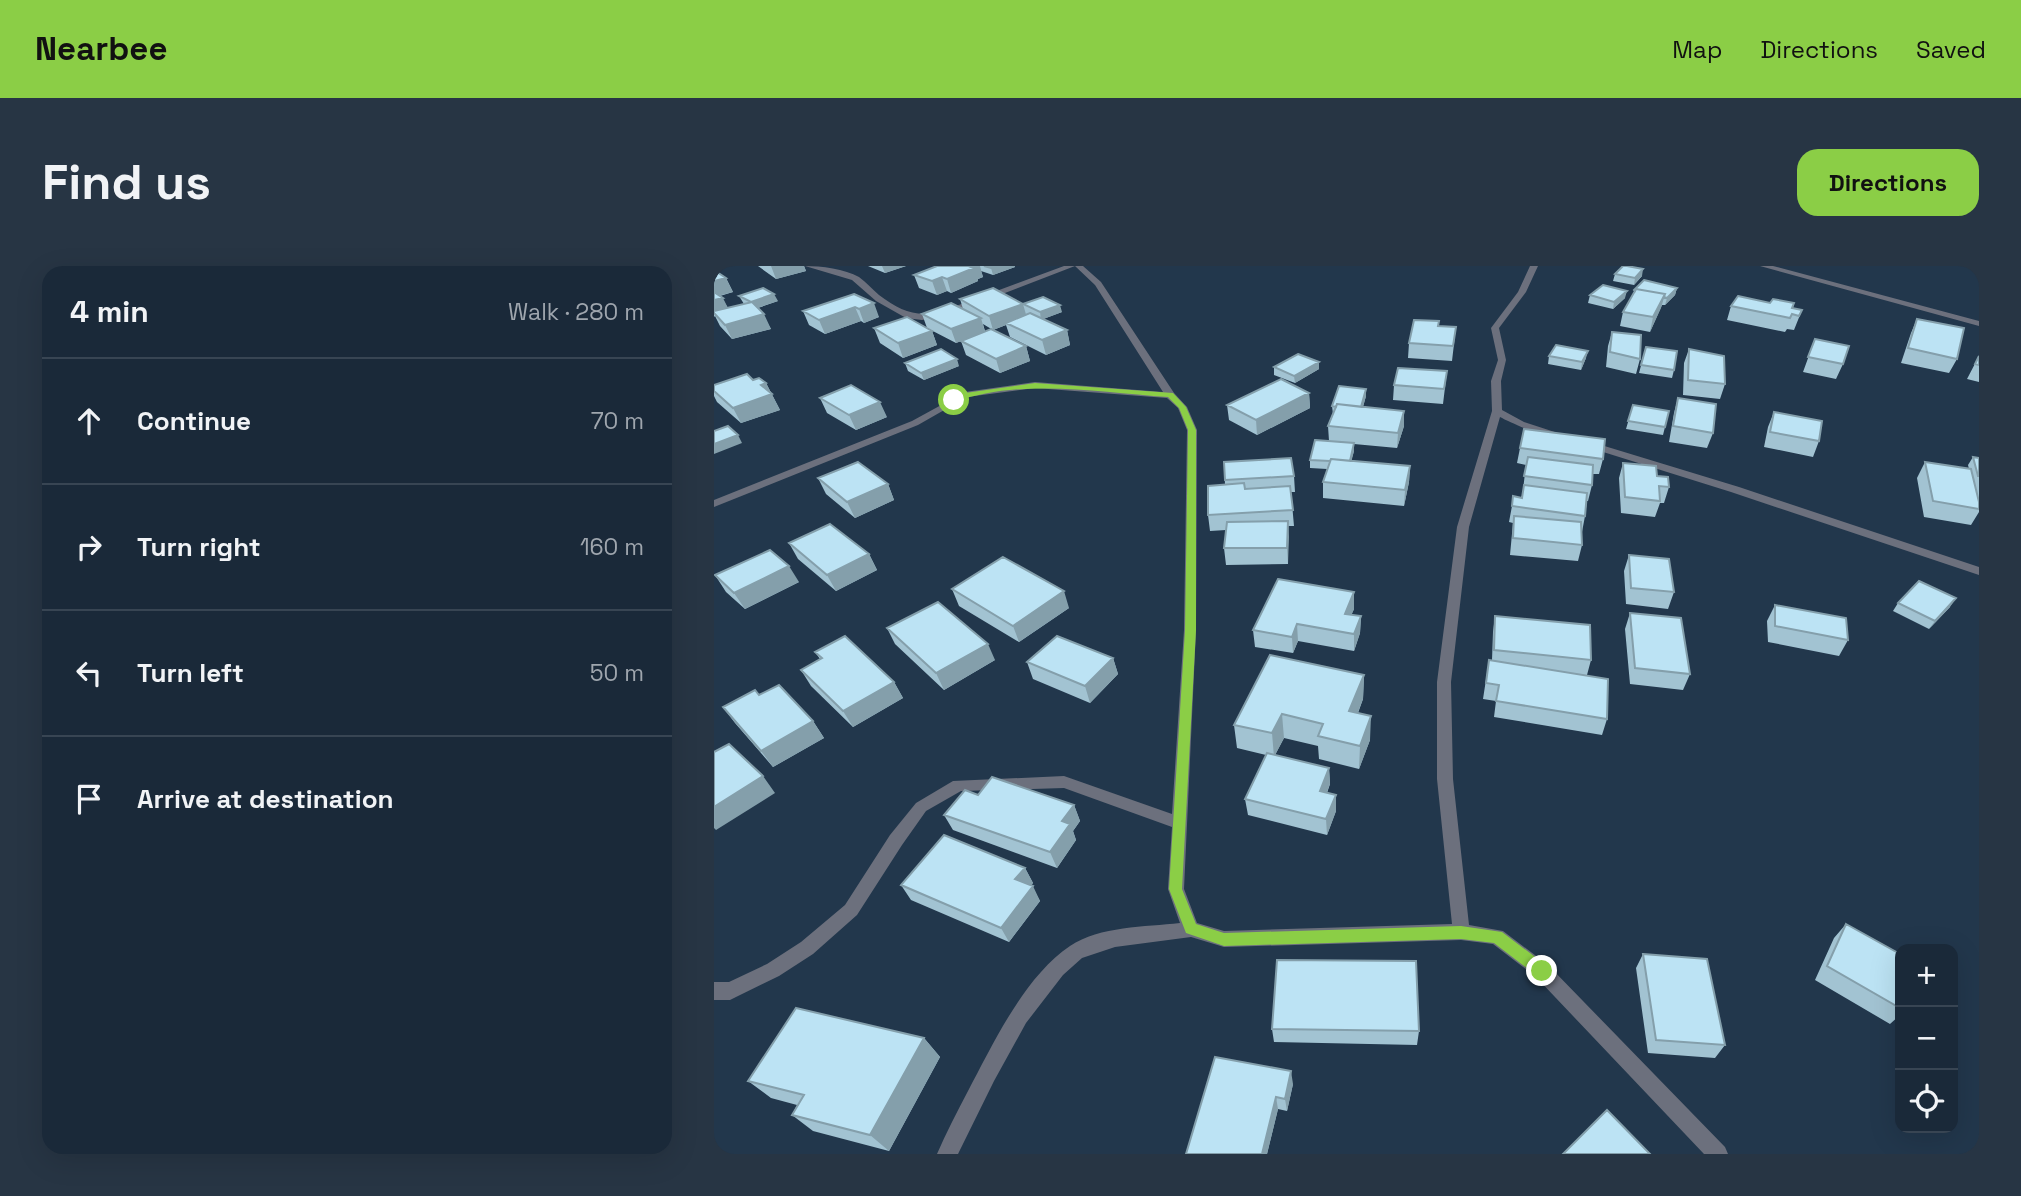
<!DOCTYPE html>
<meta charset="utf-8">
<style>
body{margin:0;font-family:"Space Grotesk",sans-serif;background:#273544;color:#f1f3f6}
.controls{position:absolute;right:21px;bottom:21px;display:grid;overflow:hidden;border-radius:14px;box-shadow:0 7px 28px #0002}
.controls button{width:63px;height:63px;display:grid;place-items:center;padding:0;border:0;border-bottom:2px solid #384553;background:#1a2939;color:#f1f3f6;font:35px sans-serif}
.stop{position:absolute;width:21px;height:21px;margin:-16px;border:5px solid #8bce46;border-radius:50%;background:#fff}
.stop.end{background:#8bce46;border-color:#fff;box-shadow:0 2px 7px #0008}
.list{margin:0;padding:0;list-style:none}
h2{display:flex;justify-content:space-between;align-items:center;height:91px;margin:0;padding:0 28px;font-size:30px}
h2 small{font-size:23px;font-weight:400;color:#9fa6ae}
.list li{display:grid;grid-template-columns:46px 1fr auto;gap:21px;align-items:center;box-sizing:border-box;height:126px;padding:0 28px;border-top:2px solid #384553}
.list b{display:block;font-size:26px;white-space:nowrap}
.list em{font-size:23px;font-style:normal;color:#9fa6ae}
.icon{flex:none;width:38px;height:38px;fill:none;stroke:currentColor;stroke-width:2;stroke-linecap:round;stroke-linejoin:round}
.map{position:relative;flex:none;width:1265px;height:888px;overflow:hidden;border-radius:21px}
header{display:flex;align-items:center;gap:42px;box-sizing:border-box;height:98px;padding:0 35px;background:#8bce46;color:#111}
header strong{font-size:33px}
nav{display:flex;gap:38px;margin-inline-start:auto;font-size:24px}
.intro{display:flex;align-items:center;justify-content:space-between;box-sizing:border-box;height:168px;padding:0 42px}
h1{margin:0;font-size:49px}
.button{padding:18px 32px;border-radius:21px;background:#8bce46;color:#111;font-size:24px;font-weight:700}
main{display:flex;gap:42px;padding:0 42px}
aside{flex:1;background:#1a2939;border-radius:21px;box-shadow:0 7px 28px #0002}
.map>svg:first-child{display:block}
</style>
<header>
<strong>Nearbee</strong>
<nav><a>Map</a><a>Directions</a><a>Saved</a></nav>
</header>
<div class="intro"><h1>Find us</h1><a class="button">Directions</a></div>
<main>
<aside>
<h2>4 min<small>Walk · 280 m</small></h2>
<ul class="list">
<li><svg class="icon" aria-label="ahead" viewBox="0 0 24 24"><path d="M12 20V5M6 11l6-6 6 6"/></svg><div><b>Continue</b></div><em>70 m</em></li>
<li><svg class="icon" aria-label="right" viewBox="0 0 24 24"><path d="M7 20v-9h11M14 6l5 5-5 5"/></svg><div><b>Turn right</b></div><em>160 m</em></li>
<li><svg class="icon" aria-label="left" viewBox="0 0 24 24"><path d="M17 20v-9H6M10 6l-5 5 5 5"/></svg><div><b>Turn left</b></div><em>50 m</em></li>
<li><svg class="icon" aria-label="arrive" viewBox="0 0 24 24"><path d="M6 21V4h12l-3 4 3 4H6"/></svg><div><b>Arrive at destination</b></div></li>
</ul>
</aside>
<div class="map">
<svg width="1265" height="888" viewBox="0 0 1265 888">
<rect width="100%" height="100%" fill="#22374c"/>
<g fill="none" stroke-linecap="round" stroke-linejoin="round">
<path fill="#6c707d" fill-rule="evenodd" d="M91 0C107 0 131 3 145 11 152 16 159 24 165 29 186 45 201 51 226 46L350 0H361L231 50 208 54 192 52 162 35 138 14Z
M361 0H369L387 16 460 127 473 141 483 164 482 364 470 623 483 657 510 665 738 658 723 513V416L743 261 778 145 777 115 784 94 777 62 804 26 816 0H824L812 26 785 62 792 94 787 115 788 144 810 156 856 171C844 178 799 158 786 151L755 261 737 416 739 513 755 659 789 665 834 699 1011 881 1014 888H990L822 711 779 678 747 674 510 681 477 671 401 681 368 692 349 709 312 757 280 815 244 888H223C232 867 243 846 254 825 279 778 310 711 356 680 386 660 431 661 466 657L454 623 458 561 350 522 247 525 212 545 188 579 143 649 99 688 65 710 22 731 16 734H0V716H15L53 698 87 676 131 639 176 569 202 537 239 515 350 510 458 548 470 364 473 164 464 142 453 132 321 122 253 131 204 159 0 241V234L198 155 251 126 321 116 449 126 381 19Z
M1046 0H1059L1265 55V60Z
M874 175 1025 221 1265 301V309L1017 226 870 180V176Z"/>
</g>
<path fill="#a2c3d2" d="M44 0H90L92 5 62 13Z
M154 0H192L171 7Z
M223 0H301V1L279 9 267 5 269 11 264 13V15L237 27 233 25 223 29 205 22 200 9Z
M0 4 12 12 19 26 6 30 14 42 30 38 25 30 64 35 44 42 57 63 18 73 6 60 1 50 0 51Z
M901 8 928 10 920 19 899 15Z
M963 22 961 29 951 39H948L936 66 906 60 909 46 919 29 920 24Z
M140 28 165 51 150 57 147 55 111 68 95 59 89 45Z
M876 29 911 32 899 43 874 37Z
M246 33 309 38 348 46 329 53 353 64 356 79 332 89 296 71 292 59 279 64 269 58 271 65 312 80 316 95 286 107 252 89 247 75 242 77 213 62 208 48 249 43Z
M1056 37H1080L1079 42 1088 44 1080 64 1073 63 1071 66 1013 54 1017 40Z
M1203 53 1243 93 1235 107 1187 97 1197 67Z
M725 60 742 61 738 95 694 92 695 77Z
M160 62 218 65 223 79 189 92 166 77Z
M898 66 926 93 922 108 892 101 894 80Z
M1101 73 1129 98 1122 113 1089 106Z
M932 81 960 104 958 112 925 107Z
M975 83 1011 118 1006 133 969 129 970 97Z
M835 90 872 92 867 104 834 98Z
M1265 90V116L1253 113Z
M605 96V103L581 117 560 109V101Z
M191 97 245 100 210 114 194 105Z
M733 105 729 138 679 134 680 119Z
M39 114 52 117 66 144 27 157 3 136 0 130V119Z
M595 127 596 142 543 169 515 154 513 139Z
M652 130 649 141 690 145V160L683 182 640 178V185L637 195 696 200 695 216 690 240 609 232V216L613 203 596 202V194L615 175 614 160 619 148 618 140Z
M106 132 173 151 142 164 113 147Z
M964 132 999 167 993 182 955 176 960 147Z
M919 139 955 145 949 169 912 163Z
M1060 146 1105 175 1099 191 1050 181 1054 161Z
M806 182 889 193 885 208H879L878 219 874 235H873L871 250 868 266V279L864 295 796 289 799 257 795 256 798 240 808 232 812 199 803 197Z
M1259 191 1265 192V246L1257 259 1210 251 1203 212 1211 196 1255 203 1254 199Z
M510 196 580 210 581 226H577L580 260H574V298L512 299 510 282 512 264 496 265 494 249 511 219Z
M909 197 943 210 955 221 950 237H946L941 251 907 247 905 212Z
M104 212 174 218 180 234 141 252 112 228Z
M75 277 155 288 163 304 122 325 84 293Z
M915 289 960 326 954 343 912 338 910 305Z
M1 309 85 316 31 343 12 326Z
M238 323 355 342 305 376 245 340Z
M640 326V343L637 349 647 350 646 367 640 385 584 375 579 387 541 381 539 364Z
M1184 337 1236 341 1215 363 1179 345Z
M1061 339 1134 374 1125 390 1054 376 1053 355Z
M916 347 976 408 969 424 916 418 911 363Z
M781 350 877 394 873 409 893 453 888 469 780 451 782 435 769 433 775 394H778L779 366Z
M173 362 281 394 230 424 181 378Z
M101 386 180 416 189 432 139 461 97 420 87 404 106 393Z
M399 392 404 408 376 437 319 413 313 396Z
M650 409 649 433 644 447 656 474 645 503 605 493 604 480 570 472 561 489 615 502 616 518 613 527 622 545 613 569 534 549 531 533 552 489 523 482 520 459Z
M45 429 99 455 110 472 59 501 21 457 9 441Z
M264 529 360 539 366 555 359 565 362 574 343 602 239 564 230 549Z
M311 602 319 617 317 619 326 635 295 676 197 634 187 619Z
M1132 658 1186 688V749L1176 758 1101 714 1120 672Z
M929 688 1011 779 1001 792 934 787 922 702Z
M558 763 705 765 703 779 560 776Z
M210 772 226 791 175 885 99 865 78 849 83 839 57 832 34 815Z
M579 818 573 845 564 843 553 888H472Z"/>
<path fill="#849fab" d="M57 0H90L92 5 62 13Z
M168 0H192L171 7Z
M259 0H266L269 11 264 13V15L237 27 233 13Z
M283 0H301V1L279 9 277 2Z
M929 3 928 10 920 19 921 12Z
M228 11 233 25 223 29 218 15Z
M12 12 19 26 0 31V15Z
M963 22 961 29 951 39 953 32Z
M913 25 911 32 899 43 900 36Z
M60 28 64 35 40 43 37 36Z
M951 28 947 42 936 66 939 51Z
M9 32 16 46 0 47V34Z
M160 37 165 51 150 57 145 43Z
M309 38 313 52 292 57V59L279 64 275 50Z
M346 39 348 46 327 54 326 46Z
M141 41 147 55 111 68 105 54Z
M50 48 57 63 18 73 11 59Z
M267 52 271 66 242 77 237 63Z
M353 64 356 79 332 89 328 74Z
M218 65 223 79 189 92 184 77Z
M312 80 316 95 286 107 282 93Z
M874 85 872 92 867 104 868 96Z
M243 93 245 100 210 114 207 107Z
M605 96V103L581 117 580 110Z
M52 117 66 144 27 157 19 142 47 119Z
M652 123V130L646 151V143Z
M595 127 596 142 543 169 542 154Z
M166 136 173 151 142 164 135 149Z
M690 145V160L683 182 684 167Z
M24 169 28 177 0 188V178Z
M640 177V185L635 205V197Z
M696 200 695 216 690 240 691 224Z
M174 218 180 234 141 252 133 236Z
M574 255 575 271 574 298 573 282Z
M155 288 163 304 122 325 113 309Z
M75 300 85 316 31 343 20 327Z
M350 325 355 342 305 376 299 360Z
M640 326V343L631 365V348Z
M1242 332 1236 341 1215 363 1221 355Z
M647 350 646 367 640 385V368Z
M583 358 584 375 579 387 578 371Z
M274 378 281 394 230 424 222 407Z
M399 392 404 408 376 437 371 420Z
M650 409 649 433 635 469V445Z
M180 416 189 432 139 461 129 445Z
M568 448 570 472 560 491 558 467Z
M657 450 656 474 645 503 646 480Z
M99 455 110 472 59 501 47 485Z
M615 502 616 518 607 541 606 525Z
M49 510 61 527 2 564 0 562V541Z
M622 529V545L613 569 612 553Z
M360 539 366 555 359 565 362 574 343 602 336 586 348 555Z
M311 602 319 617 309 629 301 613Z
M319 620 326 635 295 676 287 662Z
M210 772 226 791 175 885 156 869Z
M577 805 579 818 573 845 571 833Z
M562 831 564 843 553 888H548Z"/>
<path fill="#bce3f4" stroke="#849fab" stroke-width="2" d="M223 0H259L257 1 260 2 233 13 228 11 218 15 200 9Z
M270 0H283L277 2Z
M909 0H913L929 3 921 12 901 8Z
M0 4 12 12 0 15Z
M930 14 963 22 953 32 950 31 951 28 922 23 921 25 920 24Z
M889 19 913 25 900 36 876 29Z
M49 22 60 28 37 36 25 30Z
M279 22 309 38 275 50 246 33Z
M922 23 951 28 939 51 909 46Z
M0 26 9 32 0 34Z
M140 28 160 37 145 43 141 41 105 54 89 45Z
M1024 30 1056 37 1059 33 1080 37 1078 42 1088 44 1085 50 1078 48 1076 52 1017 40Z
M329 31 346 39 326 46 309 38Z
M38 36 50 48 11 59 0 47V45Z
M237 37 267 52 237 63 208 48Z
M316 47 353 64 328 74 292 57Z
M193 51 218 65 184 77 160 62Z
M1203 53 1250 62 1243 93 1194 82Z
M700 54 725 55 724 60 742 61 739 80 695 77Z
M277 63 312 80 282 93 247 75Z
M898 66 927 69 926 93 896 86Z
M1101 73 1135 80 1129 98 1094 91Z
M842 79 874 85 868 96 835 90Z
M932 81 963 85 960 104 927 99Z
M227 83 243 93 207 107 191 97Z
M975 83 1010 90 1011 118 974 114Z
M584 88 605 96 580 110 560 101Z
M1265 90V99L1261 98Z
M684 102 733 105 730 123 680 119Z
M33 108 39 114 45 112 52 117 47 119 58 128 19 142 0 125V119Z
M567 113 595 127 542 154 513 139Z
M137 119 166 136 135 149 106 132Z
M625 120 652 123 647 141 623 138 622 141 618 140Z
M964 132 1002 138 999 167 959 160Z
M623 138 690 145 684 167 614 160Z
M919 139 955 145 951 161 914 155Z
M1060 146 1108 155 1105 175 1056 166Z
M14 160 24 169 0 178V165Z
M810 163 891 173 889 193 806 182Z
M601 174 640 177 636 195 617 193 616 195 596 194Z
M814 191 879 199 878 219 810 210Z
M1259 191 1265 192V210H1264Z
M577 192 580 210 511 214 510 196Z
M617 193 696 200 691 224 609 216Z
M144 196 174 218 133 236 104 212Z
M1211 196 1257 203 1265 236V243L1219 235Z
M909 197 942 200 943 210 954 211 955 221 945 220 946 235 911 231Z
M530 217 531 223 576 220 579 244 494 249V220Z
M810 219 873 227 871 250 798 240 799 230 808 232Z
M800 250 867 256 868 279 799 272Z
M574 255 573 282H510L513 256Z
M116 258 155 288 113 309 75 277Z
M56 284 75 300 20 327 1 309Z
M915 289 955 293 960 326 917 322Z
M289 291 350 325 299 360 238 323Z
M564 313 640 326 631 348 647 350 640 368 583 358 578 371 539 364Z
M1205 315 1242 332 1221 355 1184 337Z
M224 336 274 378 222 407 173 362Z
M1061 339 1132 352 1134 374 1061 360Z
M916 347 967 352 976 408 921 402Z
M781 350 876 359 877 394 780 384Z
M131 370 180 416 129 445 87 404 108 392 101 386Z
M343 370 399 392 371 420 313 396Z
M556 389 650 409 635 445 657 450 646 480 604 470 609 458 568 448 558 467 520 459Z
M775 394 894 413 893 453 782 435 785 419 772 417Z
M65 419 99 455 47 485 9 441 41 424 45 429Z
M15 478 49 510 0 541V486Z
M553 487 615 502 606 525 622 529 612 553 531 533Z
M278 511 360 539 348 555 356 558 336 586 230 549 251 524 264 529Z
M230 569 311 602 301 613 319 620 287 662 187 619Z
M1132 658 1186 688V742L1113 700Z
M929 688 993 693 1011 779 942 774Z
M563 694 702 695 705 765 558 763Z
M82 742 210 772 156 869 78 849 90 829 34 815Z
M501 791 577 805 571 833 562 831 548 888H472Z
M893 844 936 888H849Z"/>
<path fill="#8bce46" d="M321 117 459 127 472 141 482 164V364L468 623 482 658 510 667 747 660 788 666 833 700 835 705 833 709H822L780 677 747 673 510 680 472 667 455 623 471 364 474 164 465 142 454 131C384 126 308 112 240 136L236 134 251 127Z"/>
</svg>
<div class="controls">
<button>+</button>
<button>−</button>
<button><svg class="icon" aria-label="locate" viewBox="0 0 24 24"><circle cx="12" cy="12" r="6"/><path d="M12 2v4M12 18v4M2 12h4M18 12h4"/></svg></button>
</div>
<div class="stop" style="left:240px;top:134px"></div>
<div class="stop end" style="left:828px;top:705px"></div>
</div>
</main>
